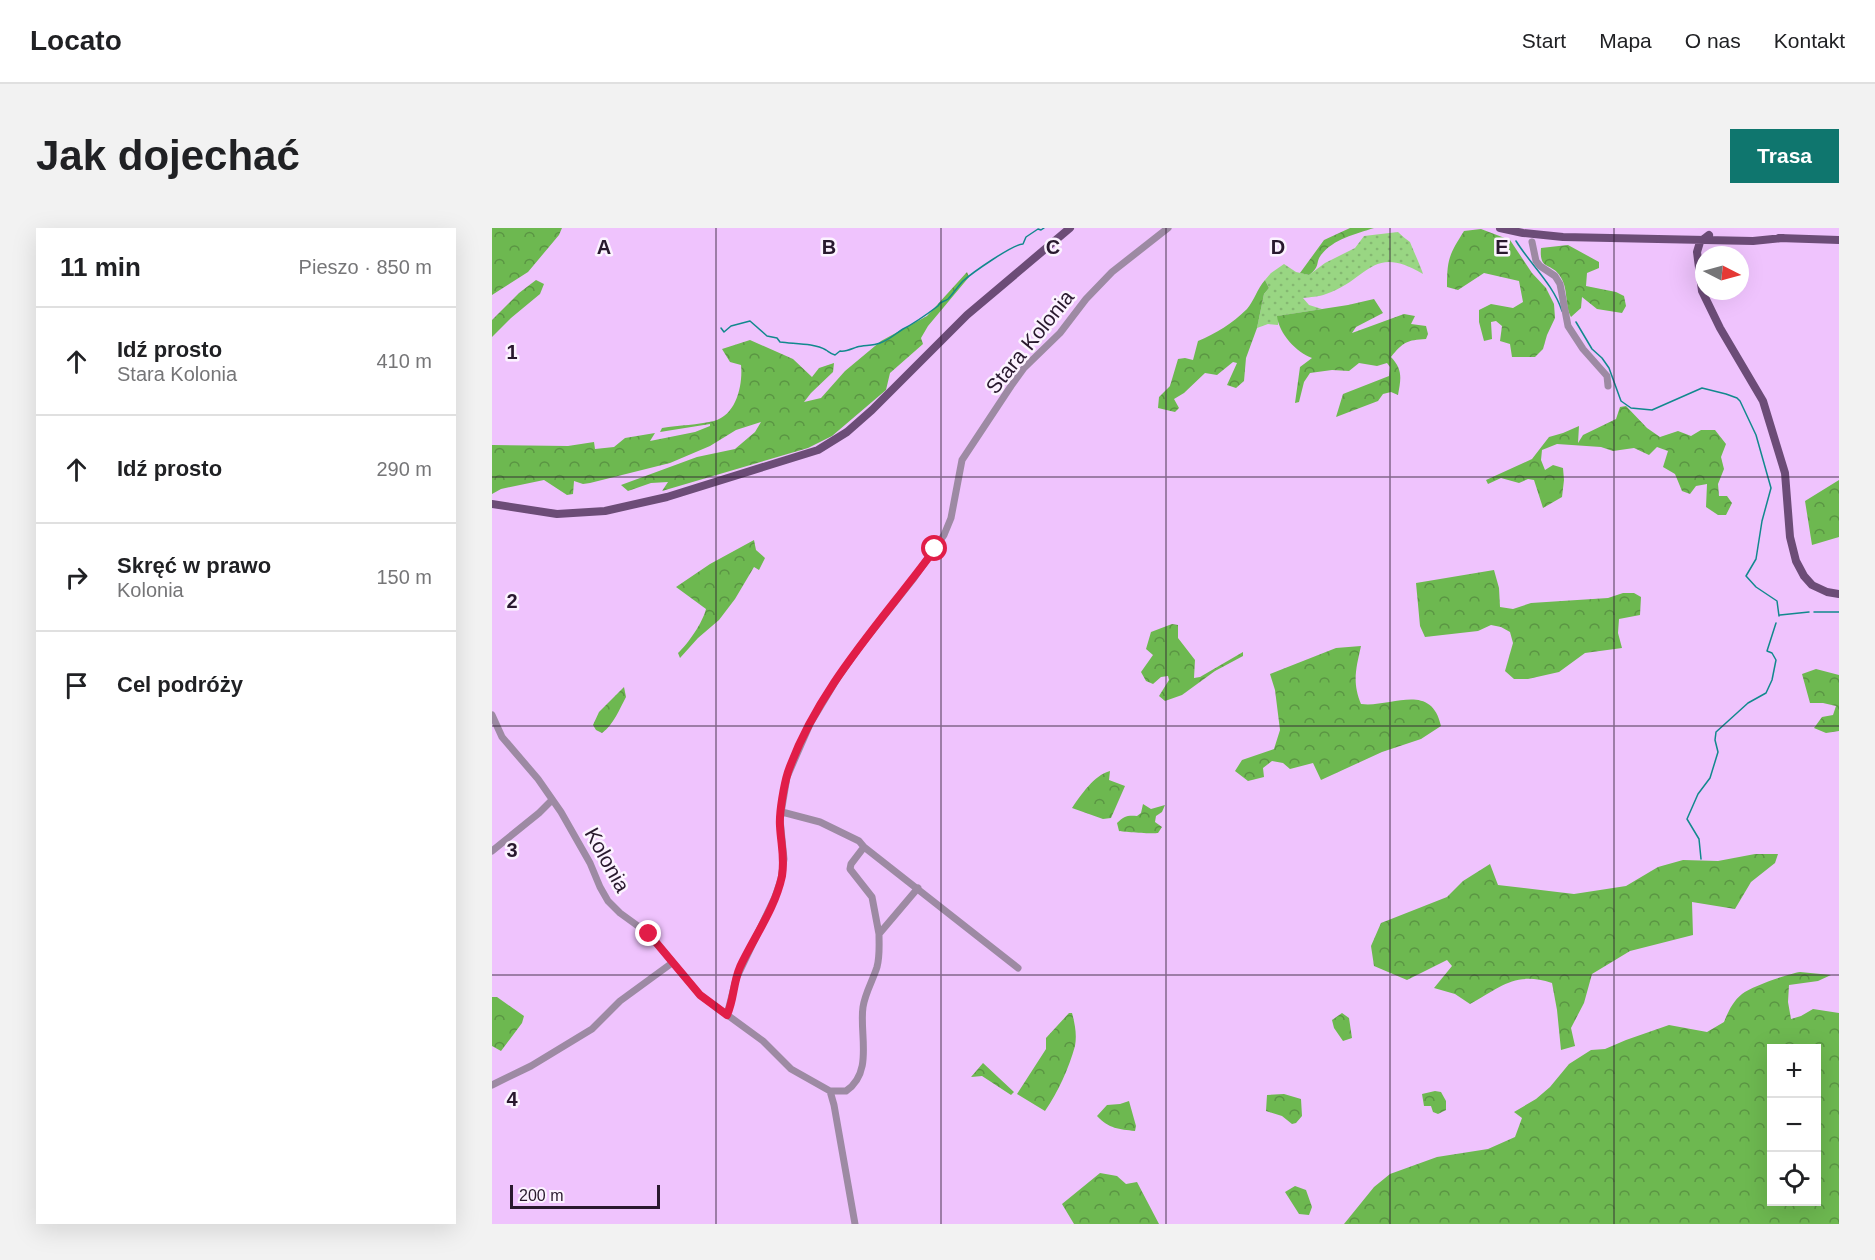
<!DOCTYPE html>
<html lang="pl">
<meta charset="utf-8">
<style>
body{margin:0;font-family:Helvetica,sans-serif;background:#f2f2f2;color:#202124}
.controls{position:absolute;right:18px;bottom:18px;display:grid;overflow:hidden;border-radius:0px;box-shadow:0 6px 24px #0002}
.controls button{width:54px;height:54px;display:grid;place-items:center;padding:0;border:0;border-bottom:2px solid #e0e0e0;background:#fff;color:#202124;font:30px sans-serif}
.compass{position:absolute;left:1203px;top:18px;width:54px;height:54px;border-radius:50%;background:#fff;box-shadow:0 6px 24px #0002;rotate:96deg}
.scale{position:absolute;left:18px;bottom:15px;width:150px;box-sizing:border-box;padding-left:6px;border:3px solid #29192e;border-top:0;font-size:16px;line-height:21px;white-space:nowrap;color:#29192e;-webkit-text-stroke:4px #fcf3ff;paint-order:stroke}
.stop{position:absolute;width:18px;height:18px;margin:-14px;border:4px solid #e11d48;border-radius:50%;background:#fff}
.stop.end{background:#e11d48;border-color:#fff;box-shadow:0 2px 6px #0008}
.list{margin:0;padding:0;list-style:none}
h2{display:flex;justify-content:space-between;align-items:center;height:78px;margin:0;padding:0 24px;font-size:26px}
h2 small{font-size:20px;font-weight:400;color:#757577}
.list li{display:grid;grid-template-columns:39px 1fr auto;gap:18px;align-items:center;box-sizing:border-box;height:108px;padding:0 24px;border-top:2px solid #e0e0e0}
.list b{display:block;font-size:22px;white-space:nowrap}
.list p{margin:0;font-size:20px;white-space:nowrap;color:#757577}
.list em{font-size:20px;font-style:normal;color:#757577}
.icon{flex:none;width:33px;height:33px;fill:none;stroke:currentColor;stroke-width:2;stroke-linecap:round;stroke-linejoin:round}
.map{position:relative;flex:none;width:1347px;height:996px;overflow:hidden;border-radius:0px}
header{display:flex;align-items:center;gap:36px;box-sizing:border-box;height:84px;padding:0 30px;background:#fff;border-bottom:2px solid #e0e0e0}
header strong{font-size:28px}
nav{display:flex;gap:33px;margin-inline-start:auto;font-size:21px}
.intro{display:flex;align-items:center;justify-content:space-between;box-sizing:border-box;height:144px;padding:0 36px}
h1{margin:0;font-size:42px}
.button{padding:15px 27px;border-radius:0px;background:#0f766e;color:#fff;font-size:21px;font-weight:700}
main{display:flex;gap:36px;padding:0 36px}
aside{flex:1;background:#fff;border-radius:0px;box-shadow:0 6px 24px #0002}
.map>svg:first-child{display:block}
</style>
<header>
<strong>Locato</strong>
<nav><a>Start</a><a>Mapa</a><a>O nas</a><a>Kontakt</a></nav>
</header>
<div class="intro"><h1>Jak dojechać</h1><a class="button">Trasa</a></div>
<main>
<aside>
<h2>11 min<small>Pieszo · 850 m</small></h2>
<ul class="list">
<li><svg class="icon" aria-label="ahead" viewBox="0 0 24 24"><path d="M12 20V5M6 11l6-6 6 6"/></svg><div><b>Idź prosto</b><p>Stara Kolonia</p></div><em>410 m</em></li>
<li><svg class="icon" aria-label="ahead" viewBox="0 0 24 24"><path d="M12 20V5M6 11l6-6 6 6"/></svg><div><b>Idź prosto</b></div><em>290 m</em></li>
<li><svg class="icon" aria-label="right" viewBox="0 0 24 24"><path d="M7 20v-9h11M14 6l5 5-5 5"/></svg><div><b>Skręć w prawo</b><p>Kolonia</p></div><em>150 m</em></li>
<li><svg class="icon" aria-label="arrive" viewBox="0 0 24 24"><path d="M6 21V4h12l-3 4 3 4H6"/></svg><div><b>Cel podróży</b></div></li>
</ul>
</aside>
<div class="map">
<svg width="1347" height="996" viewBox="0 0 1347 996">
<defs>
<pattern id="grass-dots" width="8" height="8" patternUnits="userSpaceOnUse" patternTransform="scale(1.5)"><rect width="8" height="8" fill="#99d683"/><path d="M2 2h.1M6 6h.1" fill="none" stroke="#84b771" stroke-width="1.8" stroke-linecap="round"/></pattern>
<pattern id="forest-crowns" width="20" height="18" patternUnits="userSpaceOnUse" patternTransform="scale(1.5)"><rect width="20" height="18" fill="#6db850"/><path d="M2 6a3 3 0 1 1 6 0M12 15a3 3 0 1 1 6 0" fill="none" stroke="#5a9543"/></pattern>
</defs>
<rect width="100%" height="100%" fill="#efc3fd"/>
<path fill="url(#grass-dots)" d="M906 4C910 8 914 11 918 14 919 17 931 44 931 46 880 15 876 52 834 66 827 69 818 69 811 70L817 77 830 81 786 88V97L776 96 765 100 772 66 777 60 773 52 779 45 792 36 804 44 817 47 833 35 863 20 872 8Z"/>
<path fill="url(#forest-crowns)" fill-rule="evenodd" d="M0 0H70L67 7 36 44 0 67Z
M858 0H882C864 6 841 11 829 27 823 35 829 38 817 47L808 45 832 12Z
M989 1 1018 12 1040 45 1054 60 1062 76 1063 90 1055 107 1051 121 1043 129H1020L1018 116 1008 113 1010 98 1004 93 999 94 1000 111 992 113 987 94V82L999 76 1021 80 1031 74 1027 53 992 45 966 62 955 59C955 31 957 27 972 3Z
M1076 17 1107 34V40L1095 45 1094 58 1124 64 1132 68 1134 78 1130 85 1105 81 1090 69 1089 80 1079 89C1072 76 1077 61 1068 48 1059 34 1047 43 1049 20Z
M475 44 477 49 436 98 429 110 431 116 398 145 394 162 340 208 316 220 170 263 176 254 159 255 136 263 129 257 205 229 243 221 263 204 269 194 244 202 218 218 178 235 98 255 91 256 82 253 81 266 75 267 52 252 9 261 0 266V217L76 218 102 214 103 221 122 219 133 210 163 205 158 213 203 204 218 198V196L168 204 170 200C187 197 206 197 222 193 245 187 251 156 249 137L238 134 230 121 258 112 301 131 320 149 327 140 342 135 341 144 319 165 312 174 329 170 353 143 389 113 435 88Z
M44 52 52 56 48 66 19 90 0 109V92L27 65Z
M773 52 777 60 772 66 765 100 754 130 752 153 744 160 735 157 745 135 741 134 725 147 713 145 692 165 682 171 687 180 683 184 666 180 667 169 678 158 686 131 693 130 701 132 706 113C723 106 741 95 755 81 762 73 765 61 773 52Z
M882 71 891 85 864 99 860 105 912 86 923 88 919 96 934 98 936 106 934 111C915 112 911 114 899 129 911 142 909 150 906 167L899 164 891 166 886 173 844 189 851 166 897 148 898 139 895 135 885 138 867 135 857 143 840 142 818 145 812 154 807 174 803 175 808 139 820 130C804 124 787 106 785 88L856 77Z
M1134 178 1155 200 1168 209 1186 203 1199 208 1209 202H1223L1234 216 1229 229 1232 241 1226 256 1227 268H1235L1240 275 1234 287H1226L1214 279 1215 256 1204 258 1198 266 1190 263 1183 246 1171 239 1176 223 1165 219 1157 227 1142 220 1121 223 1109 219 1065 216 1050 222 1049 232 1053 242 1061 237 1071 240 1072 252 1070 269 1051 280 1042 252 1036 251 1027 255 1009 250 996 256 994 252 1040 231 1057 209 1071 205 1087 198 1086 215 1091 207 1124 191 1128 179Z
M1347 252V309L1320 317 1313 273Z
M262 312 264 322 273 330 267 342 262 339 243 371 227 392 206 410 188 430 186 425C196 416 211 394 214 381L184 359 218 336Z
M1002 342 1007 360 1008 379 1021 381 1039 375 1116 370 1131 365H1142L1149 369 1148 387 1127 391 1126 405 1130 420 1093 425 1067 444 1036 451H1022L1013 443 1021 415 1018 404 1009 399 999 397 986 403 933 409 928 398 924 355Z
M680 396 686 397V410L703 432 702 450 708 449 751 424V428L723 443 690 467 673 473 667 468 677 452 676 448 669 449 661 456 654 453 649 444 661 427 654 421 659 404Z
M869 418C864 441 860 454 869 476 899 480 939 453 949 498L929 511 890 524 829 552 821 535 798 541 791 535 780 533 771 540 772 549 756 553 743 543 750 532 782 521 788 502 783 462 778 446 844 420Z
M1324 441 1347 447V503L1334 505 1322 500 1330 489 1341 487 1344 478 1331 475H1318L1310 446Z
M132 459 134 469C127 482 122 496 110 505L104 502 101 497 107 484Z
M618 543 617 552 633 558 619 590 611 591 580 580C589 567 602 547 618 543Z
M651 576 659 581 673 577 670 584 664 588 663 594 670 599 666 605C661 606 632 604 627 603L625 595C632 588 636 587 645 588L649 585Z
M1263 626H1286L1283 635 1259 654 1243 681 1200 674 1201 707 1138 723 1100 746 1092 775 1079 800 1083 818 1069 822 1065 782 1060 755C1023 743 1009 759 978 776L963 766 942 760 960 738 955 732 915 752 882 738 879 718 889 695 955 669 971 653 998 636 1006 657 1082 666 1134 658 1166 639 1191 632 1226 633Z
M1308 744 1339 747 1326 753 1297 757 1296 774 1299 791 1309 788 1321 781 1347 785V996H852L882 959 898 946 945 929 996 921 1023 909 1030 890 1022 884 1044 871 1058 859 1077 836 1099 822 1113 821 1134 812 1177 797 1215 804 1232 794C1236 784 1241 773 1250 766 1260 758 1296 746 1308 744ZM1280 820H1324V974H1280Z
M0 769H5L32 788 30 795 9 823 0 818Z
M577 785H580C583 796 585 807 583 818 577 840 566 864 553 883L525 866 554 821V810Z
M850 785 857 790 860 810 851 813 842 800 840 792Z
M491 835 522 864 519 867 490 848 479 849Z
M943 863 949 864 954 873V882L946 886 941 884 939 878H932L930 866Z
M792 866 809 871 810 888 804 895 800 896 790 888 774 883 775 867Z
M637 873 644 898 643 903C627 901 617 901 605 888L615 877 628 876Z
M608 945 625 948 634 956 645 954 667 996H582L570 976Z
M803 958 814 962 820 979 817 987 807 986 793 964Z"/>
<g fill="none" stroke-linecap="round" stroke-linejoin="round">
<path stroke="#11898d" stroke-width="1.5" d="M1024 13C1039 37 1061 56 1070 83
M1084 94 1100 121 1110 130 1117 140 1129 173 1139 180 1160 182 1210 160 1234 166 1245 170 1248 173 1264 207 1279 260 1270 293 1264 331 1254 348 1264 359 1285 373 1287 388
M229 100 232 104 239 98 258 93 275 108 285 110 288 114C302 116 322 115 334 122 337 124 339 126 343 127L348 123C354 124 359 121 365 119 372 117 381 118 388 115 397 112 403 106 411 101 423 95 434 87 446 78 449 72 451 75 456 71 461 66 466 58 471 53 480 45 521 16 531 16L534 9 546 1 549 2 552 0
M1322 384H1347
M1288 387 1317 384
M1209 631 1207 611 1195 591 1206 566 1218 550 1226 524 1223 512 1224 504 1256 475 1274 465 1280 452 1284 432 1280 425 1275 423 1284 395"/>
<path stroke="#9d8aa3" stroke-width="7" d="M1040 14 1044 33 1048 38 1063 48 1068 56 1076 98 1091 121 1115 148 1116 158
M0 487 10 509 46 551 69 584 98 635 108 659 116 673 128 685 157 706 208 767 271 813 299 841 338 863 342 877 363 996
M290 584 328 594 367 613 372 619 526 740
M372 619 359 636 358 641 380 669 387 706
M0 623 47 585 60 572
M235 787 244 751 283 669 289 651 292 631 288 591 295 549 318 496 345 451 369 417 422 350 452 307 459 290 470 232 519 158 532 140 568 105 594 71 620 44 676 0
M0 857 39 838 100 801 128 773 180 735
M338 863H354C382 844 367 806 371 779 373 765 381 752 385 739 388 728 387 717 387 706L426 660"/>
<path stroke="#6c4c77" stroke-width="8" d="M1008 0 1031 5 1071 9 1261 13 1291 10
M1217 7 1208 14 1205 24 1210 63 1228 100 1271 173 1293 245 1298 309 1304 333 1312 348 1320 357 1335 364 1347 366
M1287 10 1347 12
M0 276 65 286 113 283 175 269 326 222 355 204 380 182 475 87 578 0"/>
</g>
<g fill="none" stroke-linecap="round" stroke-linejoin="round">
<path stroke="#e11d48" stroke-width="8" d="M157 706 208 767 235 787C242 772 241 755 248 739 262 709 283 681 290 648 293 629 289 617 288 598 287 585 292 557 296 544 326 459 391 392 443 321"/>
</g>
<path fill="none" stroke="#29192e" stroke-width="1.5" stroke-opacity="0.55" d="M224 0V996M449 0V996M674 0V996M898 0V996M1122 0V996M0 249H1347M0 498H1347M0 747H1347"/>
<g text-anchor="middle" stroke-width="5" stroke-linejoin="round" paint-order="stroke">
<g font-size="21" fill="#29192e" stroke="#fcf3ff">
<text transform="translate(538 114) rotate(-51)" y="7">Stara Kolonia</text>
<text transform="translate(115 632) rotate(61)" y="7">Kolonia</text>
</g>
</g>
<g font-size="20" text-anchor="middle" font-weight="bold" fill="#29192e" stroke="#fcf3ff" stroke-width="5" stroke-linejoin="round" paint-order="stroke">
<text x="112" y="26">A</text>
<text x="337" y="26">B</text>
<text x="561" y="26">C</text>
<text x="786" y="26">D</text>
<text x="1010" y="26">E</text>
<text x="20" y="131">1</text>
<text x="20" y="380">2</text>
<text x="20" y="629">3</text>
<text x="20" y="878">4</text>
</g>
</svg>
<div class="controls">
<button>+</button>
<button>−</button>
<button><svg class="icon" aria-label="locate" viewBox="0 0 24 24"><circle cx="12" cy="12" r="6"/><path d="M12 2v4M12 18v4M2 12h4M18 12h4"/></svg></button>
</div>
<svg class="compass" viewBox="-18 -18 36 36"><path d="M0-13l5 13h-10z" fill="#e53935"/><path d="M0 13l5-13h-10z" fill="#757577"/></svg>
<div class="scale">200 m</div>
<div class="stop" style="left:443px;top:321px"></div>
<div class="stop end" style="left:157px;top:706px"></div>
</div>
</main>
